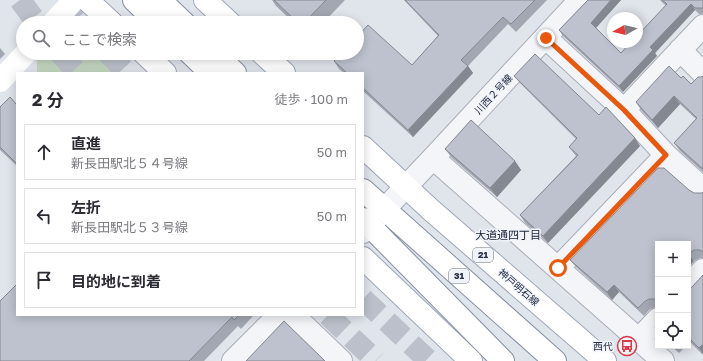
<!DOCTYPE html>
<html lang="ja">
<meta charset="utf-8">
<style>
body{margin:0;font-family:"Golos Text","Noto Sans JP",sans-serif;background:#f2f2f3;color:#2b2b33}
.controls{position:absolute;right:12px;bottom:12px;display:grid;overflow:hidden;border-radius:0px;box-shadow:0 2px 10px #0003}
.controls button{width:36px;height:36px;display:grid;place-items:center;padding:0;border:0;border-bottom:1px solid #e1e1e2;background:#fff;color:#2b2b33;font:20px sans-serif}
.compass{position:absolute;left:607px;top:12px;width:36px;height:36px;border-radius:50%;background:#fff;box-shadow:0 2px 10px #0003;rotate:262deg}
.stop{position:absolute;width:12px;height:12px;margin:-9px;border:3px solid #ea580c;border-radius:50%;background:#fff}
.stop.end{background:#ea580c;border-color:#fff;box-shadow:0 1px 4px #0008}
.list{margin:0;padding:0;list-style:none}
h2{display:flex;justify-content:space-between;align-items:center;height:52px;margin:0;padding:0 16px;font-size:17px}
h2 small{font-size:13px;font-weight:400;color:#7c7c81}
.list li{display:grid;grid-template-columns:26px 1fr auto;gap:12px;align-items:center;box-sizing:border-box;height:56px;margin:0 8px 8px;padding:0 8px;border:1px solid #e1e1e2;border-radius:0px}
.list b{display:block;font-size:15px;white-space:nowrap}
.list p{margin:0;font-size:13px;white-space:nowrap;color:#7c7c81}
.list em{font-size:13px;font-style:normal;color:#7c7c81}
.icon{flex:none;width:22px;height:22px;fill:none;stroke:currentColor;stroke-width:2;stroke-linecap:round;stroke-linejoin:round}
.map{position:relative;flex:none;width:703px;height:361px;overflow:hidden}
.search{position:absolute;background:#fff;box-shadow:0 2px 10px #0003;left:16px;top:16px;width:348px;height:44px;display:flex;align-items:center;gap:10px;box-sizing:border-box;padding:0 14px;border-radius:22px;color:#7c7c81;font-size:15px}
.panel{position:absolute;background:#fff;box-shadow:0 2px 10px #0003;left:16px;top:72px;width:348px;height:244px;border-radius:0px}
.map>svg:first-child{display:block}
</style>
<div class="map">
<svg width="703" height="361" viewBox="0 0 703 361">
<rect width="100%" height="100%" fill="#e0e4eb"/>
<path fill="#c4d6c0" d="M43 53H98L119 73H37V59Z"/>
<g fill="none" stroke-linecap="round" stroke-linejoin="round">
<path stroke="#bbc0ca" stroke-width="22" stroke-dasharray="22 11" stroke-linecap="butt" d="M20 0 37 23
M64 0 81 23
M60 53 78 73
M108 53 127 73
M363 299 429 361
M328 315 376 361"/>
<g stroke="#a8aeb9" stroke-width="24">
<path id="street" d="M546 38 624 110 666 155 703 189
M680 50 703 73
M624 110 703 26
M433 158 663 361
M363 232 433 158 580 0
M558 268 666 155
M688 286 703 270
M293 315 341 361
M639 339 658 319
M233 361 279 315"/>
</g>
<g stroke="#9ea7b8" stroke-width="24">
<path id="primary" d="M87 0 112 23
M205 0 230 23
M144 53 165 73
M262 53 284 73
M363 147 431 210 605 361
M363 258 471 361"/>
</g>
<g stroke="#868fa3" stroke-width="24">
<path id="highway" d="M134 0 158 23
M160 0 184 23
M190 53 211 73
M214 53 235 73
M363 190 555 361
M363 219 503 361"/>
</g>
<use href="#street" stroke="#f4f5f9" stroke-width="22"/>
<path stroke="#fff" stroke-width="22" d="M53 23 74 0
M0 81 26 53"/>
<use href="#primary" stroke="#fff" stroke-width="22"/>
<use href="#highway" stroke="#fff" stroke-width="22"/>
</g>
<path fill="#a3a7b1" d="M272 0H345L323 23H294L276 6Z
M404 0H547L516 32 508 24 468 66 473 73 413 137 363 91V73H344L339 69 334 61 412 65 438 36Z
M588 0H621L596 28 621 53 666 6 660 0H703V14H699L695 10 655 53 657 56 623 92 563 36 559 30Z
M0 48 5 54 0 59Z
M514 76 599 115 640 146 548 243 525 223 520 215 576 156 569 147 576 139 520 83Z
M703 76V172L680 151 674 143 696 119 680 104 658 128 641 110 636 102 681 78 691 84Z
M17 105V166L0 150V107Z
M445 149 515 161 521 170 497 197 452 158Z
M689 190 694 193H702L703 192V258H700L694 261 658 244V307H655L649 310 644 316 619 292 612 300 576 267 570 260Z
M703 275V355L690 342 688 344V289L692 287Z
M17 315H254L241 329 238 326 204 361H0Z
M671 346H686L679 353Z"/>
<path fill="#848890" d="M611 0H621L595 29 591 23Z
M691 4 695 10 655 53 657 56 623 92 619 86 650 47Z
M468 66 473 73 413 137 408 130Z
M674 96 680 104 658 128 652 120Z
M635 138 640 146 548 243 543 236Z
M515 161 521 170 497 197 490 188Z
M688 254 694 261 688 268Z
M614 285 619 292 612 300 607 292Z
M703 344V354L699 348Z"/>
<path fill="#bdc2ce" stroke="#848890" d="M274 0H326L304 23H298Z
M405 0H535L511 24 503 17 461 60 468 66 408 130 363 88V73H347L334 61 342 53H357V37L368 25 412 65 439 35Z
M588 0H611L591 23 621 53 631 42H637V36L667 4 662 0H703V8H695L691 4 650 47 653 50 619 86 559 30Z
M535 54 599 115 606 107 635 138 543 236 520 215 578 155 569 147 577 138 514 76Z
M669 66 681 78 683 76 691 84 698 77H701L703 76V169L674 143 697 118 674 96 652 120 636 102Z
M10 97 17 105V164L0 147V107Z
M471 120 515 161 490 188 445 149Z
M658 168H664L689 190 694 193H702L703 192V252L700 250H694L688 254V244H658V300L656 299H649L644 302 638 308 614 285 607 292 570 260Z
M703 275V344L699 348 688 337V289L692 287Z
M17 284V315H239L234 320 232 317 189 361H0V301Z
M284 321 325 361H246Z
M658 323V331L655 327Z"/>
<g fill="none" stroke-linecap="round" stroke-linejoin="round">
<path stroke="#ea580c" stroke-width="5" d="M546 38 624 110 666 155 558 268"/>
</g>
<defs>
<g id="bus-ring" transform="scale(1)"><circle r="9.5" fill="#f0f3f8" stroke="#dd3845" stroke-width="1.5"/><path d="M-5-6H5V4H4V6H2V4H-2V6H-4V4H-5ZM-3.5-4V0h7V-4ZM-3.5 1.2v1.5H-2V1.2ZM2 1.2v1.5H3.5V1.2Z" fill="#dd3845"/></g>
</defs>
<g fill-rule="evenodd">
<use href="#bus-ring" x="627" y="346"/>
</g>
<g text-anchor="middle" stroke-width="3" stroke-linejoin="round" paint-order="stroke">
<g fill="#f0f3f8" stroke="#636a7a" stroke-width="1">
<rect x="473" y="248" width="20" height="14" rx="3"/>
<rect x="449" y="269" width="20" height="14" rx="3"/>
</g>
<g font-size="9" font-weight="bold" fill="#272f44">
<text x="483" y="258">21</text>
<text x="459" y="279">31</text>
</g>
<g font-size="10" fill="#272f44" stroke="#f0f3f8">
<text transform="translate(493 94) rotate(-47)" y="4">川西２号線</text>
<text transform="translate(519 287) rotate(41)" y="4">神戸明石線</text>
</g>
<g font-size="10" fill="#272f44" stroke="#f0f3f8" text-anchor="end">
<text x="613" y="350">西代</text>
</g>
<g font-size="11" fill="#192135" stroke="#f0f3f8">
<text x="508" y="239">大道通四丁目</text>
</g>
</g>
</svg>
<div class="controls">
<button>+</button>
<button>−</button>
<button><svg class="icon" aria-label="locate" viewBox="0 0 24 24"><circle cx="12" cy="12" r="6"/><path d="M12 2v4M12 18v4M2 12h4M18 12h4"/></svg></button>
</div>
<svg class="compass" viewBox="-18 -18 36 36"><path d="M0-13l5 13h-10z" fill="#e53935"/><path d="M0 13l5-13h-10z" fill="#7c7c81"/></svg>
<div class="stop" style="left:558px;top:268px"></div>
<div class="stop end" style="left:546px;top:38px"></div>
<div class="search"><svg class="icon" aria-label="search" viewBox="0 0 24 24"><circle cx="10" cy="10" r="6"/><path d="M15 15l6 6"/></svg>ここで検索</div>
<section class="panel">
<h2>2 分<small>徒歩 · 100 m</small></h2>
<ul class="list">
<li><svg class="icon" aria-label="ahead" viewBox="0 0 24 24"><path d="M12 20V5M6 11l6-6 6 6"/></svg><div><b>直進</b><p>新長田駅北５４号線</p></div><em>50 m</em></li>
<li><svg class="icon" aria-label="left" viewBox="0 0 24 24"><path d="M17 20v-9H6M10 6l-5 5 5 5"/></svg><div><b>左折</b><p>新長田駅北５３号線</p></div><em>50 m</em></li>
<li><svg class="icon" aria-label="arrive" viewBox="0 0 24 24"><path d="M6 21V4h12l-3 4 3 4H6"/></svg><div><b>目的地に到着</b></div></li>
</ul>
</section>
</div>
